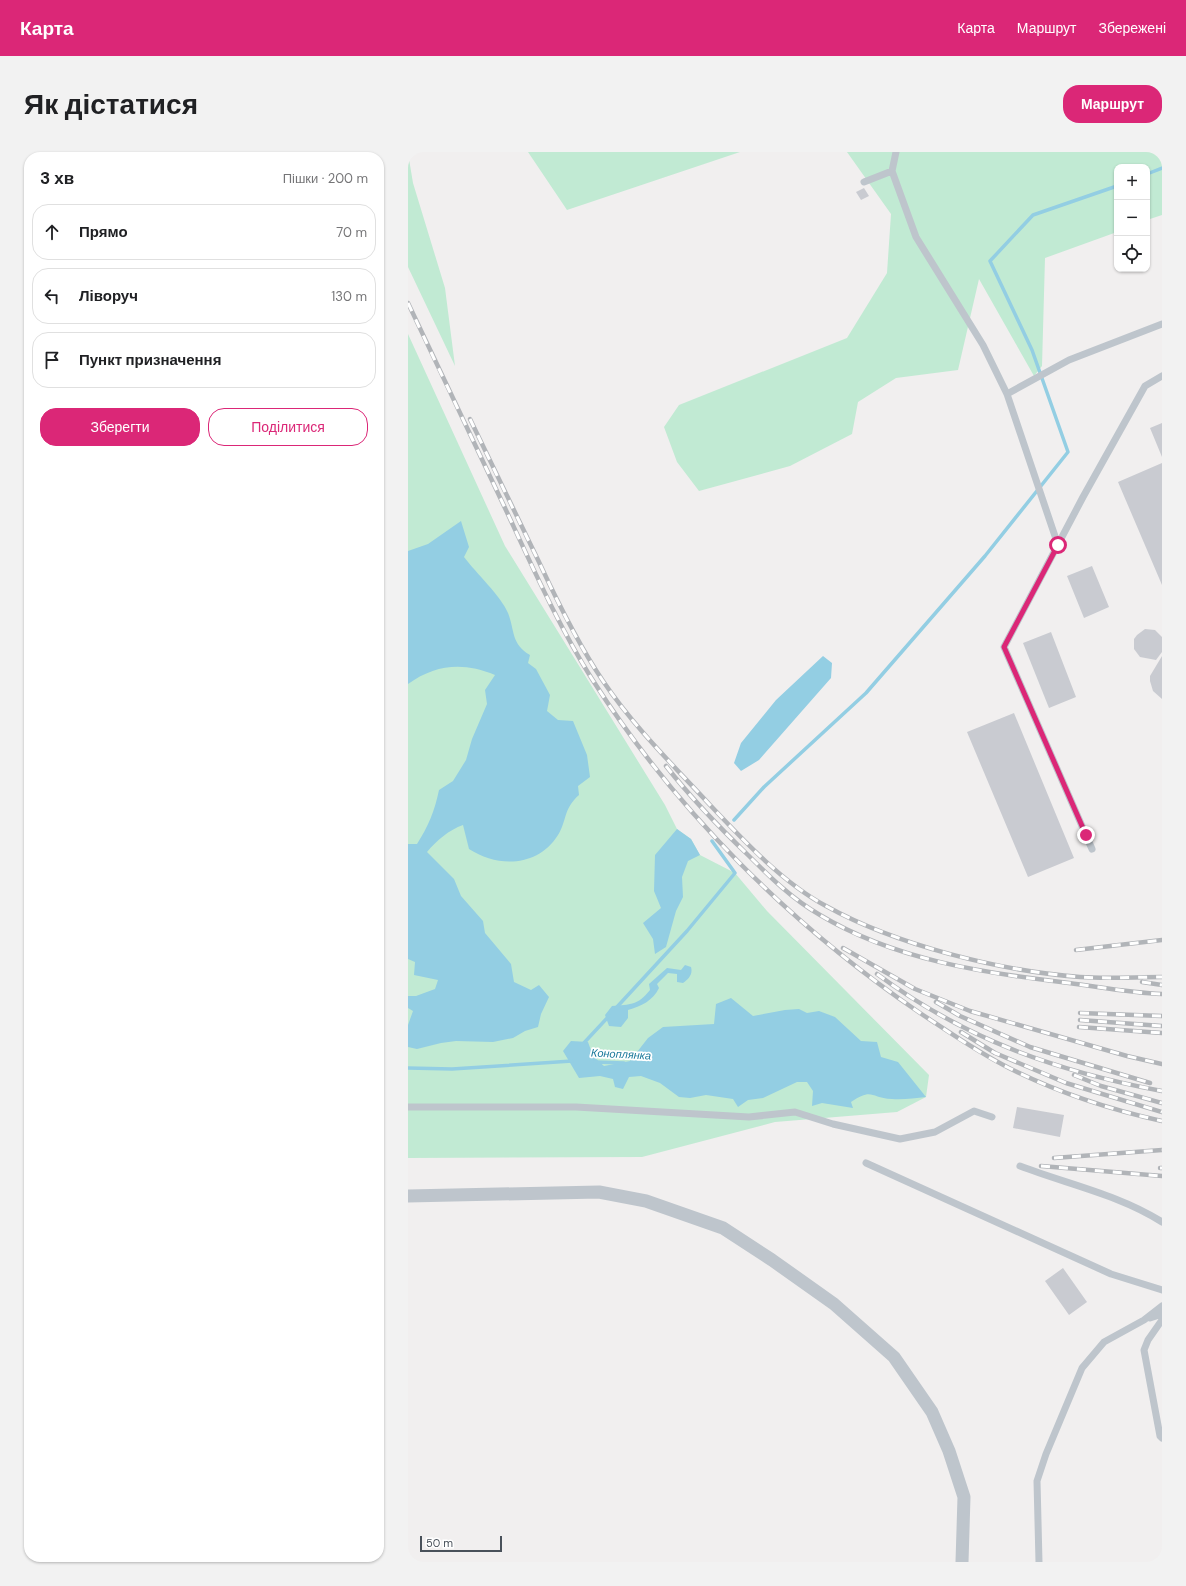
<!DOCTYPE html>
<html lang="uk">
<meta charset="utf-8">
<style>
body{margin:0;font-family:"DM Sans",sans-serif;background:#f2f2f2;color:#202124}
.controls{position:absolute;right:12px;top:12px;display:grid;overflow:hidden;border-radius:8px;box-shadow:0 1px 3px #0004}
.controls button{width:36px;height:36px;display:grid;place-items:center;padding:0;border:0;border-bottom:1px solid #e0e0e0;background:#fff;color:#202124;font:20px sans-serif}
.scale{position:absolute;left:12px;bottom:10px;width:82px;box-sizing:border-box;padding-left:4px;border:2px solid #49515a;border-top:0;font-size:11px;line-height:14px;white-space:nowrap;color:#49515a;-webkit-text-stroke:3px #fff;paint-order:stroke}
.stop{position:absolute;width:12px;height:12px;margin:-9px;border:3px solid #db2777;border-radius:50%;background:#fff}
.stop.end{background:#db2777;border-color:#fff;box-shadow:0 1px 4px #0008}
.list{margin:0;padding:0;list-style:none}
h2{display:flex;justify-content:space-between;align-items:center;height:52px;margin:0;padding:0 16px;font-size:17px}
h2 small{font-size:13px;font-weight:400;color:#757577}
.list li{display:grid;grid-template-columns:26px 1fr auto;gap:12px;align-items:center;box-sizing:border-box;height:56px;margin:0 8px 8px;padding:0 8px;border:1px solid #e0e0e0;border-radius:16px}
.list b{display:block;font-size:15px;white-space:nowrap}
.list em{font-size:13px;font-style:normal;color:#757577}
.actions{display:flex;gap:8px;padding:12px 16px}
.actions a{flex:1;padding:9px 0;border:1px solid #db2777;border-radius:16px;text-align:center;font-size:14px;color:#db2777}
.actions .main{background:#db2777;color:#fff}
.icon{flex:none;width:22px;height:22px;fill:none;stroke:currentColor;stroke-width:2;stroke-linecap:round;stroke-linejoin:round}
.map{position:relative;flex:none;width:754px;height:1410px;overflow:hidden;border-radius:16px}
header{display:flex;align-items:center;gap:24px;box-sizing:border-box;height:56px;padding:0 20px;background:#db2777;color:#fff}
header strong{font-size:19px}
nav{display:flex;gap:22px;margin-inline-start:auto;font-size:14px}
.intro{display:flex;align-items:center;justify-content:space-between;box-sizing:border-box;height:96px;padding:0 24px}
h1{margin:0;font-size:28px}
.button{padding:10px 18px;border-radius:16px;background:#db2777;color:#fff;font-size:14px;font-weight:700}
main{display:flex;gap:24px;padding:0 24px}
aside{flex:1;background:#fff;border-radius:16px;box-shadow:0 1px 3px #0004}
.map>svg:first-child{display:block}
</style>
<header>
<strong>Карта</strong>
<nav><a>Карта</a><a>Маршрут</a><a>Збережені</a></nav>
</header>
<div class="intro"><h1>Як дістатися</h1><a class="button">Маршрут</a></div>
<main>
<aside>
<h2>3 хв<small>Пішки · 200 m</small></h2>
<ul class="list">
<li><svg class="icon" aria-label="ahead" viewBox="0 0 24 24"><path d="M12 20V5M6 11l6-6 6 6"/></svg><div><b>Прямо</b></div><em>70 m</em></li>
<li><svg class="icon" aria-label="left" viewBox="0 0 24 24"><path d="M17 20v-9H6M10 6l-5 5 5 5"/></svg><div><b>Ліворуч</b></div><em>130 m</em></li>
<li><svg class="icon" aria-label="arrive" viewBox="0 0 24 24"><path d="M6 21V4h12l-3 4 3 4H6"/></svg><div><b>Пункт призначення</b></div></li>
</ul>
<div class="actions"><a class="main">Зберегти</a><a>Поділитися</a></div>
</aside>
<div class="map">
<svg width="754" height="1410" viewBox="0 0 754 1410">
<rect width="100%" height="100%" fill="#f1efef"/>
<path fill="#c1ead3" d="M120 0H332L159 58Z
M439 0H754V63L739 68V15H709V80L637 106 634 214 626 224 571 127 550 218 488 226 450 250 444 282 382 314 291 339 269 310 256 275 271 253 439 186 479 121 483 62Z
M0 1 5 31 37 136 47 214 0 115Z
M0 182 97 394 257 653 269 677 283 687 292 703 327 721 359 759 521 923 518 945 489 960 367 970 234 1005 0 1006Z"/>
<path fill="#93cee3" d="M53 369 61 395 56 405C68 421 93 444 100 461 107 479 103 492 122 503L120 511 128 517 142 543 139 559 150 568 165 569 179 603 182 625 170 634 171 643C155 657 159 669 150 683 130 715 90 716 61 697L55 673C41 678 29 688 19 700L46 727 53 744 75 769 77 781 103 812 106 830 123 838 131 833 141 845 133 862 130 875 117 879 105 886 85 890 48 889 33 891 9 897 0 895V873L5 859 0 856V844H8L27 837 30 828 6 823 7 810 0 807V692H9C20 675 27 658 31 638L45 629 58 608 64 587 79 552 77 538 87 523C56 510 28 512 0 532V399L20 392Z
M415 504 424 511 423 526 351 608 333 619 326 611 333 591 368 548Z
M269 677 283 687 292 703 280 709 274 725 275 745 268 759 258 795 247 802 245 787 235 771 253 756 246 739 247 703Z
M277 813 283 815C285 822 281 827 275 831L269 830V822L260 821 249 832 251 836C245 849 233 854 220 858V866L213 875 201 874 197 863 204 854C223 852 229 854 242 838L241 832 259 816 273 818Z
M323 846 345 864 377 858 391 857 399 861 411 859 427 865 453 889 469 890 473 905 490 910 518 945C507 946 495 948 484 947 462 946 465 935 443 950L445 956 414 951 404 954 405 939 399 930H389L355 946 340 948 330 955 325 947 298 943 282 946 271 945 252 931 233 924 221 925 215 937 207 935 205 927 192 924 171 926 155 899 163 889 180 890 185 904 196 914 222 909 240 886 255 875 306 872 308 852Z"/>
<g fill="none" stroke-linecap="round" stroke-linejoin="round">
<path stroke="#93cee3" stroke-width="3.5" d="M739 22 754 16
M326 668 356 635 458 541 577 404 660 300 624 198 582 109 625 63 709 34
M208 856 279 779 327 721 304 689
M174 893 201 864
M187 910 216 911
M0 916 44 917 164 909"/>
</g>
<path fill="#c9cbd1" d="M456 36 461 44 453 48 448 40Z
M754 271V305L742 276Z
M754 311V433L710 330Z
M684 414 701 455 676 466 659 424Z
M737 477 747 478 754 485V500L748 508 732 505 726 497V487L729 483Z
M643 480 668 545 641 556 615 491Z
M754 504V547L745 539 742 529V524Z
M606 561 666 706 620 725 559 580Z
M609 955 656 963 652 985 605 976Z
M655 1116 679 1150 661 1163 637 1129Z"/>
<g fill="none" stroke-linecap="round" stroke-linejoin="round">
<path stroke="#bec5cc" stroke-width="7" d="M488 0 484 19 508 85 575 193 599 242 650 393
M456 30 484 19
M599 242 661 208 754 172
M684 697 596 495 675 345 737 234 754 224
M0 955H168L341 965 387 960 425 972 492 987 527 980 566 959 584 965
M458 1011 703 1122 754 1138
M612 1014C659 1032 712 1043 754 1070
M742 1166 754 1162
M754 1168 740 1188 736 1198 752 1284 754 1286
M631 1410 629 1329 638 1302 674 1216 696 1190 736 1168 754 1154"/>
<path stroke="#bec5cc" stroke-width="13" d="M0 1044 191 1040 238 1049 315 1076 364 1108 426 1152 486 1205 524 1260 541 1299 556 1345 554 1410"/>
<g stroke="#b1b4b8" stroke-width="4.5">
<path id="rail" d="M0 151C32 220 65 288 97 356 124 414 150 473 184 527 268 659 383 773 512 861 541 880 569 900 601 916 651 941 700 957 754 969
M62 267C85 315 108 363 131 410 150 451 170 492 195 529 226 575 265 613 302 653 335 688 375 731 418 754 488 793 592 819 672 825 699 827 727 825 754 825
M258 614C283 646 311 675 340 703 362 725 384 747 412 763 487 808 575 821 661 831 692 835 723 841 754 842
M435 796 507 837 562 859 719 904 754 912
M668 798 754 788
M469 822C557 887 647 919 754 939
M734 830 754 833
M528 850 552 864 622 895 742 931
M672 861 754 864
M672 868 754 874
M671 875 754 881
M553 880 587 901 658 931 754 960
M666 923 693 934 754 951
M646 1006 754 998
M633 1014 754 1024
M752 1016H754"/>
</g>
<use href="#rail" stroke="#fff" stroke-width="3" stroke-dasharray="9" stroke-linecap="butt"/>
</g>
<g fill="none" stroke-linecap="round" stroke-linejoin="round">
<path stroke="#db2777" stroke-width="5" d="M650 393 596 495 678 683"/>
</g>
<g text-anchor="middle" stroke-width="3.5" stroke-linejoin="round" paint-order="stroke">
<g font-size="11" font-style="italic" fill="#1b799b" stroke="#fff">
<text transform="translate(213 902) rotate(3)" y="4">Коноплянка</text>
</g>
</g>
</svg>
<div class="controls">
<button>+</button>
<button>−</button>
<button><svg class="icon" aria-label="locate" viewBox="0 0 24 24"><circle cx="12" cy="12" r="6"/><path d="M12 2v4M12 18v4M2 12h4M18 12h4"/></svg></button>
</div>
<div class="scale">50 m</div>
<div class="stop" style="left:650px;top:393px"></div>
<div class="stop end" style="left:678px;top:683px"></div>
</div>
</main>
